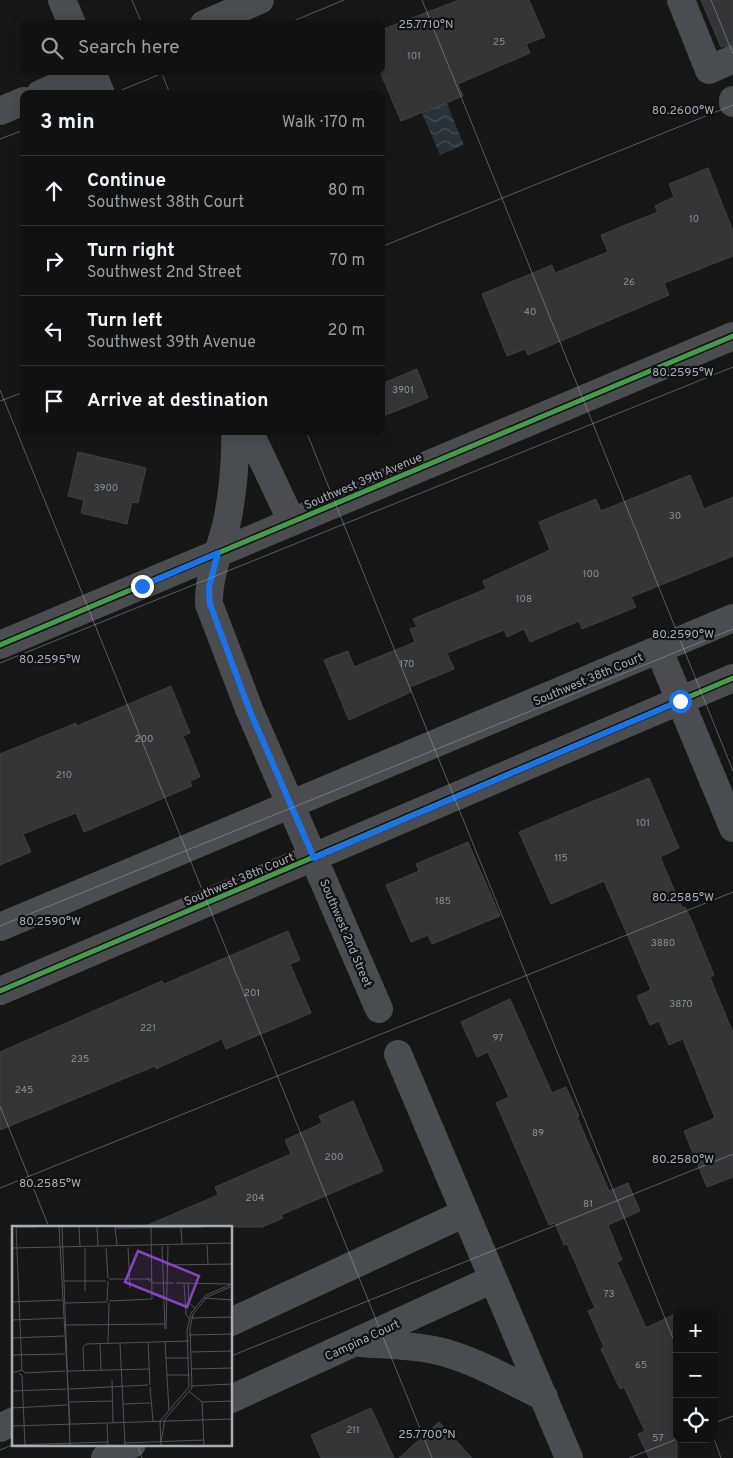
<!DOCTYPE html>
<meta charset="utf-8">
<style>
body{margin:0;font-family:Overpass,sans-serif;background:#1e1f1f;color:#f1f3f6}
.controls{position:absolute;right:15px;bottom:15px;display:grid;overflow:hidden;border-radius:10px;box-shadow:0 2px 12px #0003}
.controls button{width:45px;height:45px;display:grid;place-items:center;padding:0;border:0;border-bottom:1px solid #303131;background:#111;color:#f1f3f6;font:25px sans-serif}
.stop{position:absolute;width:15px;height:15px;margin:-11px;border:4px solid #1a73e8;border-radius:50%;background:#fff}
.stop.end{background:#1a73e8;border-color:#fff;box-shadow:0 1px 5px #0008}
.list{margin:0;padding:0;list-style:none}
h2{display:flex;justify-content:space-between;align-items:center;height:65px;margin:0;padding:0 20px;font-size:21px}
h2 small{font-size:16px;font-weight:400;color:#9c9d9f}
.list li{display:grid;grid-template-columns:32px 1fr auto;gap:15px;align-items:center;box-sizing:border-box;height:70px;padding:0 20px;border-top:1px solid #303131}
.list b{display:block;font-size:19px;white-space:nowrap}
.list p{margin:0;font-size:16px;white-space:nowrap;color:#9c9d9f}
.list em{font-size:16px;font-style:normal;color:#9c9d9f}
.icon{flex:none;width:28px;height:28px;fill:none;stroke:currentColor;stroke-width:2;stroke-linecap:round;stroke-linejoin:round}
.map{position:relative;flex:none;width:733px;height:1458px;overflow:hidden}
.search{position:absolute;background:#111;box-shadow:0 2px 12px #0003;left:20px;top:20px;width:365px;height:55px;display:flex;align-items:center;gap:12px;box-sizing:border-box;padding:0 18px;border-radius:10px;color:#9c9d9f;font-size:19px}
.panel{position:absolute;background:#111;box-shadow:0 2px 12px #0003;left:20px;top:90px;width:365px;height:345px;border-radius:10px}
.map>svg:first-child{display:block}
</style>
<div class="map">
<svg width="733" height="1458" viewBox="0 0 733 1458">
<defs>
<pattern id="water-waves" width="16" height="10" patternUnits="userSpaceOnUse" patternTransform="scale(1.25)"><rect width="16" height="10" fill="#2a3239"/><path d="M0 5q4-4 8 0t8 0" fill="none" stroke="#464d54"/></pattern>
</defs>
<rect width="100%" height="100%" fill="#171717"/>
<path fill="url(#water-waves)" d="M441 89 464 145 440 155 421 111Z"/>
<path fill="#353536" stroke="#3f4043" d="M459 0H529L545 37 526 44 530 53 458 84 463 96 401 121 381 74V30Z
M701 0H733V44L721 47Z
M708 168 733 231V256L664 283 669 295 528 355 525 349 507 356 482 294 552 265 555 273 608 252 601 235 658 212 655 206 674 197 669 184Z
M417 369 428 398 381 417V384Z
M78 452 146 468 138 503 132 502 127 524 81 513 84 500 68 496Z
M690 475 704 509 733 497V556L631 597 636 607 582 629 579 621 530 642 524 629 507 637 504 630 447 653 454 669 410 687 411 692 349 720 324 660 348 651 354 667 415 642 410 629 417 627 413 619 486 589 483 581 550 550 539 522 596 499 601 511Z
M171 686 190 733 183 736 200 777 190 781 192 786 84 832 76 813 23 834 31 852 0 865V754L76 723 77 726Z
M649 778 679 848 660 857 682 908 685 907 691 919 714 975 710 977 733 1033V1177L707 1187 684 1131 715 1118 683 1039 669 1045 659 1021 650 1025 637 996 651 990 604 881 551 904 519 832Z
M468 842 500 916 432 944 428 935 411 942 386 885 419 871 416 864Z
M288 931 300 960 290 964 311 1013 226 1049 222 1039 156 1069 155 1066 0 1130V1052L162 981 164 984Z
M510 999 552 1093 566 1087 579 1116 577 1117 609 1191 628 1183 640 1211 608 1225 622 1260 617 1262 646 1328 677 1313V1458H649L638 1434 645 1431 624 1387 620 1389 601 1349 604 1347 588 1311 595 1308 567 1244 564 1245 555 1223 549 1225 496 1103 509 1097 488 1052 477 1057 461 1022Z
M353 1101 383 1171 281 1215 283 1218 262 1227H143L218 1195 215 1187 291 1154 285 1140 322 1123 319 1116Z
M371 1408 394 1458H321L311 1435Z
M439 1422 472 1458H399Z"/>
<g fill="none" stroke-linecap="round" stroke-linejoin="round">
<path stroke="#4b4c50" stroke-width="28" d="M62 0 72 24
M681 0 709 70 733 59
M204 24 260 0
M92 71 101 94
M40 94 92 71
M733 100V103
M0 111 24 101
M235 431C236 459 233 489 228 517 222 546 208 574 209 604L249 709 379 1009
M249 431 292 522
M0 645 733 336
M659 650 733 828
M0 927 733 618
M0 991 733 678
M398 1054 569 1458
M231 1322 465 1213
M360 1343C385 1345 409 1345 434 1350 472 1358 508 1380 544 1397
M231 1399 493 1279
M0 1428 14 1421
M105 1458 132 1444"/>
<g stroke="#111113" stroke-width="8">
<path id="cycleway" d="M0 645 733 336
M0 991 733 678"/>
</g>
<use href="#cycleway" stroke="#469c4c" stroke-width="5"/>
</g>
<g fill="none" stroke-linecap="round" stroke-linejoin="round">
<path stroke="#1a73e8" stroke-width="6" d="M142 586 218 553 209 587 210 604 249 709 314 858 680 701"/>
</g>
<path fill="none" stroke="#a8adb8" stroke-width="1" stroke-opacity="0.45" d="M132 0 142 24M422 0 733 771M711 0 733 54M286 24 344 0M161 71 170 94M112 94 168 71M0 139 24 130M381 247 733 105M0 390 432 1458M0 401 24 392M306 431 677 1348M0 663 733 367M0 926 733 629M0 1106 49 1227M0 1188 733 892M231 1356 733 1154M714 1423 733 1416M714 1439 721 1458M137 1444 142 1458M0 1450 14 1444M629 1458 677 1439"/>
<g text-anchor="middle" stroke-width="4.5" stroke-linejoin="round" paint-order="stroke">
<g font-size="10" fill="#8b8f98">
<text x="499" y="45">25</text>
<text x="414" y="59">101</text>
<text x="694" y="222">10</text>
<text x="629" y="285">26</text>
<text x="530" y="315">40</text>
<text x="403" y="393">3901</text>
<text x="106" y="491">3900</text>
<text x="675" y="519">30</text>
<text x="591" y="577">100</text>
<text x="524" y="602">108</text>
<text x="407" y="667">170</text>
<text x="144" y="742">200</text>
<text x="64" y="778">210</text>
<text x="643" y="826">101</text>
<text x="561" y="861">115</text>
<text x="443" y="904">185</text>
<text x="663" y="946">3880</text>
<text x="252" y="996">201</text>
<text x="681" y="1007">3870</text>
<text x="148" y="1031">221</text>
<text x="498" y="1041">97</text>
<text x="80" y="1062">235</text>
<text x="24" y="1093">245</text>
<text x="538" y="1136">89</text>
<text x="334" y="1160">200</text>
<text x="255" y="1201">204</text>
<text x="588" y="1207">81</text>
<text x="609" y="1297">73</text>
<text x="641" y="1368">65</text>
<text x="353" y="1433">211</text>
<text x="658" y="1441">57</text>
</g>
<g font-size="12" fill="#a8adb8" stroke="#111113">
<text transform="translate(363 481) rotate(-23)" y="4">Southwest 39th Avenue</text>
<text transform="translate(588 679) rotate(-23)" y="4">Southwest 38th Court</text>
<text transform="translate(239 879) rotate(-23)" y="4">Southwest 38th Court</text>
<text transform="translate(346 933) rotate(67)" y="4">Southwest 2nd Street</text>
<text transform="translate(362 1340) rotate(-25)" y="4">Campina Court</text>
</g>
</g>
<g transform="translate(12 1226)">
<rect width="220" height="220" fill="#171717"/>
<path fill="none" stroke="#515357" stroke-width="1" d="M4 1H24M47 1 58 198M50 1 58 219M67 1 68 20M85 1 86 20M169 1 170 18M103 2 191 1M103 2 105 19M195 19 196 39M150 20 153 103M116 21 118 62M0 22 220 17M73 22V65M94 22 96 52M154 39 220 38M97 53H140M135 53 142 57H162M52 55H94M164 57 219 58M176 57 177 77 183 82M172 58 174 88 177 92M192 72 220 74M95 75 96 55M97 75 140 73 139 1M0 76 50 74M53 77 95 76M179 92 220 91M0 94 51 92M54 99 153 98M154 103 156 20M177 109 220 108M0 112 52 110M153 115 157 185M136 116 138 159M88 117 89 144M96 117 97 77M108 117 113 219M179 126 220 125M0 129 53 128M153 132H177M179 143 220 142M10 144 13 147 53 145M56 145 137 143M72 145 71 121 74 118 177 115M0 147 10 144 4 1M7 147 10 150 13 219M154 149H178M100 154 101 197M179 160 220 158M138 161 141 195M57 163 136 159M0 165 54 163M178 166 190 176 220 175M58 176 101 175M190 176 192 219M111 178 138 177M0 182 55 179M95 197 96 219M0 200 220 193M149 216 153 193 180 162 178 103 181 88 195 71 218 61M113 217 192 214M1 219 96 216M149 219 148 195 177 161 175 105 179 87 194 69 220 58"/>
<path fill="#8446be" fill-opacity="0.15" stroke="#8446be" stroke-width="2.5" d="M126 25 187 50 175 81 113 56Z"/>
<rect width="220" height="220" fill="none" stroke="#a8adb8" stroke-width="2.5"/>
</g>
<g font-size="12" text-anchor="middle" fill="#a8adb8" stroke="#111113" stroke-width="4.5" stroke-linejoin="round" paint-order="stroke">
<text x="426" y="28">25.7710°N</text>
<text x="683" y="114">80.2600°W</text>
<text x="683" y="376">80.2595°W</text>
<text x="683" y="638">80.2590°W</text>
<text x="50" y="663">80.2595°W</text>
<text x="683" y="901">80.2585°W</text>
<text x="50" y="925">80.2590°W</text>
<text x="683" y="1163">80.2580°W</text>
<text x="50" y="1187">80.2585°W</text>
<text x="427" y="1438">25.7700°N</text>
</g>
</svg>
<div class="controls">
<button>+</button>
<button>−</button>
<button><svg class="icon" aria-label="locate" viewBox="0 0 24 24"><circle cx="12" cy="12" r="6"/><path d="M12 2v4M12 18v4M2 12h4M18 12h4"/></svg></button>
</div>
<div class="stop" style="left:680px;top:701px"></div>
<div class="stop end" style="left:142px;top:586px"></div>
<div class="search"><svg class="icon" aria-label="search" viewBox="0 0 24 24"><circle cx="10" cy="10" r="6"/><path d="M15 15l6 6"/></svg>Search here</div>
<section class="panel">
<h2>3 min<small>Walk · 170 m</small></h2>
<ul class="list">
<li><svg class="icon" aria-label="ahead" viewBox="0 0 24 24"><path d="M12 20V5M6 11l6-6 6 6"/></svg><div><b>Continue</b><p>Southwest 38th Court</p></div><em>80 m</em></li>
<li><svg class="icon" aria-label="right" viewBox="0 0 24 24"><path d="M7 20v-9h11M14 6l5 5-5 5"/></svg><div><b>Turn right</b><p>Southwest 2nd Street</p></div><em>70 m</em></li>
<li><svg class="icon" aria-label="left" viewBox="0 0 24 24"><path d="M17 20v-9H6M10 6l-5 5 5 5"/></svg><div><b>Turn left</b><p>Southwest 39th Avenue</p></div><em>20 m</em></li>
<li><svg class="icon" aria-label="arrive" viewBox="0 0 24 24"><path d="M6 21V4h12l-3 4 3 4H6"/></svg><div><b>Arrive at destination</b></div></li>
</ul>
</section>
</div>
